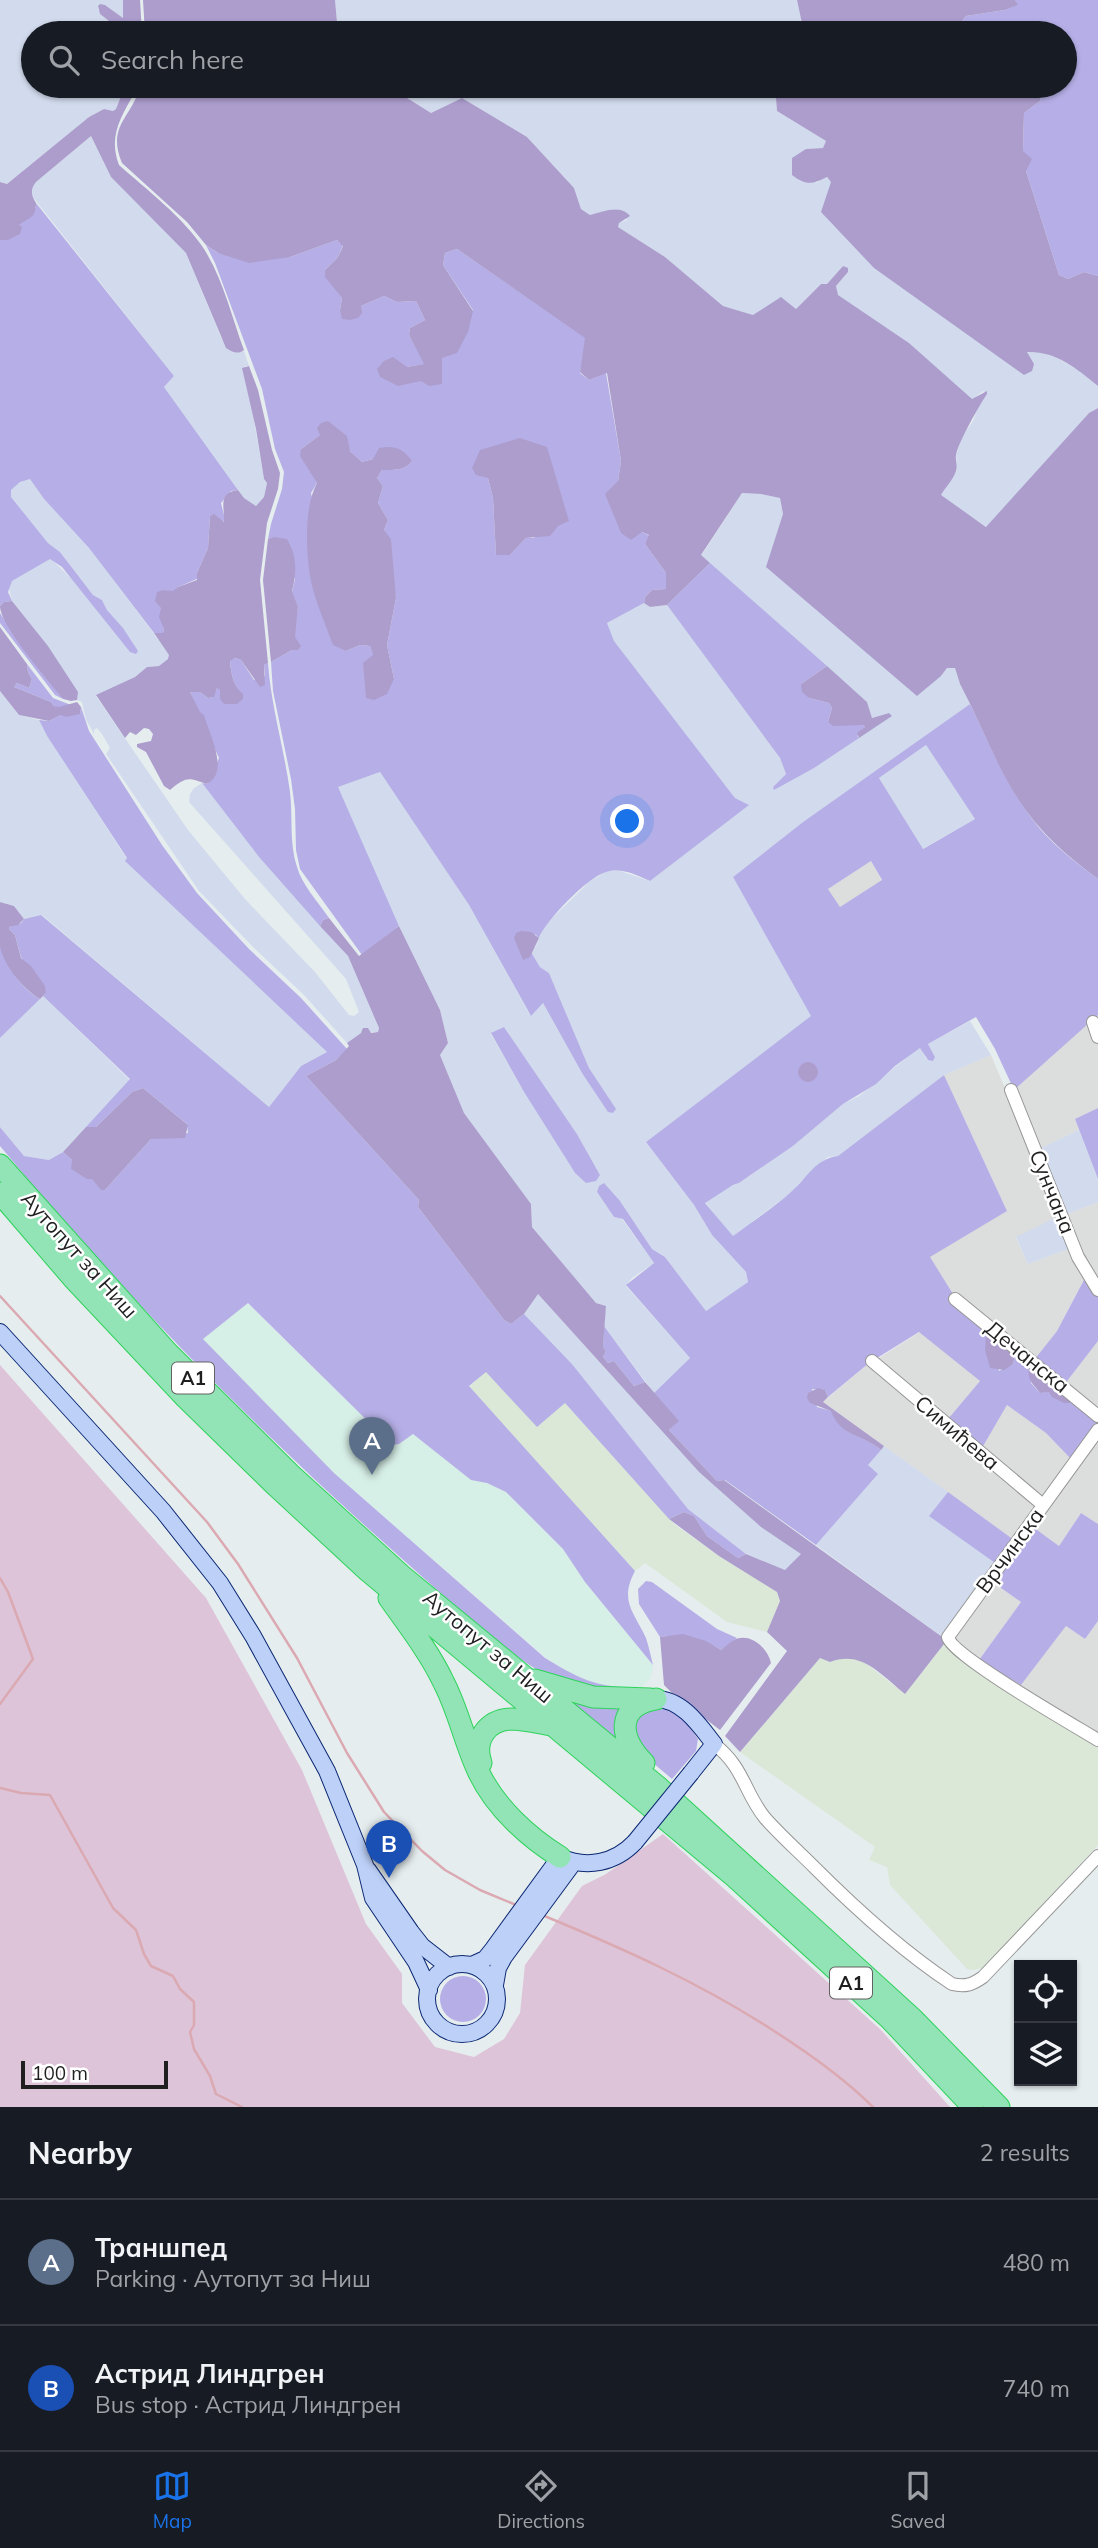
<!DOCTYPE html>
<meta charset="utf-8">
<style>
body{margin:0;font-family:Mulish,sans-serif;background:#242831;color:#f1f3f6}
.controls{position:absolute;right:21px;bottom:21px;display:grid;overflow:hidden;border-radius:0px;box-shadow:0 2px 5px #0004}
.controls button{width:63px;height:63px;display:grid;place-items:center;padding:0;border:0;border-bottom:2px solid #363941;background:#171b24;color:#f1f3f6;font:35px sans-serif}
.scale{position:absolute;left:21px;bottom:18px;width:147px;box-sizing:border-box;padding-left:7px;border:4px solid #1f1f1f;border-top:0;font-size:19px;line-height:24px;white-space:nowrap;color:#1f1f1f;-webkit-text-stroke:5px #fff;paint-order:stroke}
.you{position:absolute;left:628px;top:822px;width:24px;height:24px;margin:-18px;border:5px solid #fff;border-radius:50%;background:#1a73e8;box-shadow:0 0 0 10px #1a73e833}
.badge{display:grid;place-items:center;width:46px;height:46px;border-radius:50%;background:#1a73e8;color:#fff;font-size:23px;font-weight:700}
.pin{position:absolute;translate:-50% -58px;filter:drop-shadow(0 2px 4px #0008)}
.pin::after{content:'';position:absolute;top:37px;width:24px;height:21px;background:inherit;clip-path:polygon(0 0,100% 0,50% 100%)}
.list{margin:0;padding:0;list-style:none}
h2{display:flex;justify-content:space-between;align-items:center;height:91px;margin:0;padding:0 28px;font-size:30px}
h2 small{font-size:23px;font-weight:400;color:#9ea1a6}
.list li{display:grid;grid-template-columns:46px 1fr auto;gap:21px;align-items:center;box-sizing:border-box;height:126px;padding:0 28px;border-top:2px solid #363941}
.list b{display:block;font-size:26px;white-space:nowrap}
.list p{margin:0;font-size:23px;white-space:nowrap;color:#9ea1a6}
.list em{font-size:23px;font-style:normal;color:#9ea1a6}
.icon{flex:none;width:38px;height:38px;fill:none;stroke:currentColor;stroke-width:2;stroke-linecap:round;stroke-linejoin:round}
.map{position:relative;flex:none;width:1098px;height:2107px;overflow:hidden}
.search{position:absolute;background:#171b24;box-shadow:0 2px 5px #0004;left:21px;right:21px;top:21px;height:77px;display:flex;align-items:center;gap:18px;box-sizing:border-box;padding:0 24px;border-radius:38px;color:#9ea1a6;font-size:26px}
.sheet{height:343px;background:#171b24}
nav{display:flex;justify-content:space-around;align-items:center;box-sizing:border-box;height:98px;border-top:2px solid #363941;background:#171b24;font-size:19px;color:#9ea1a6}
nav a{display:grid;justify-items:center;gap:4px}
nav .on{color:#1a73e8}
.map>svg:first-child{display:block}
</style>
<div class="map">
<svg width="1098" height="2107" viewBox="0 0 1098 2107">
<rect width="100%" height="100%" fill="#e6edef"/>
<path fill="#dcdddd" d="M871 861 882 881 840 907 828 889Z
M1090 1020 1098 1043V1108L1075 1119 1079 1130 1037 1150 1014 1090Z
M991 1055 1059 1216 1016 1238 1028 1264 1071 1248 1086 1275 1057 1331 1034 1360 954 1296 929 1256 1007 1211 944 1075Z
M1098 1202V1285L1081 1256 1065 1215Z
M920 1332 980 1381 948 1419 876 1360Z
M1098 1341V1413L1064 1385Z
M869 1363 1036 1505 1014 1540 823 1402Z
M1007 1405 1046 1433 1072 1460 1042 1498 982 1448Z
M1098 1436V1524L1081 1513 1059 1546 1033 1527Z
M994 1583 1021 1602 979 1660 955 1642V1634Z
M1098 1621V1734L1021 1685 1066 1626 1085 1639Z"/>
<path fill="#d6efe7" d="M247 1303 392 1445 399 1444 413 1434 471 1480 487 1483 506 1492 563 1549 585 1582 653 1665 651 1678 642 1687H605L578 1678 546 1658 334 1473 202 1339Z"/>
<path fill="#dbe8d8" d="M486 1371 564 1402 674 1524 719 1556 777 1592 780 1601 767 1632 727 1622 645 1563 635 1571 469 1387Z
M944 1644 1028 1703 1098 1748V1845L983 1968 973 1970 967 1969 890 1885 887 1867 869 1860 875 1847 740 1752 820 1658 830 1662 844 1657 864 1662 905 1694Z"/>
<path fill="#d2dbed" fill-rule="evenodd" d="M0 0H123V18L105 5 98 6V8L100 14 109 21 111 28 126 33H33V86H125L116 109 113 111 104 109 89 117 7 184 0 182Z
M335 0H797L804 33H360L337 22Z
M388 86H775L777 111 826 141 823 148 806 149 816 183 826 177 1026 352H1046L1081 371 1098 386V408L1089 413 987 527 940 496 957 470 956 455 962 437 973 421 978 407 987 394 983 391 972 400 909 343 837 295 836 286 848 272 843 266 827 284 820 285 796 309 753 315 723 306 665 257 618 227V223L627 220 618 209 590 215 581 209 574 188 527 137 462 98 431 113Z
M91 136 111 177 186 253 222 340 241 352 244 351 249 366H245L260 456 264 479 267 483 264 497 256 506 244 498 164 387 174 376 32 196V187L36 182Z
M30 478 44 499 89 548 170 655 169 659 159 666 147 667 135 677 96 696 188 830 245 899 315 972 349 1015 354 1016 359 1012 346 979 189 802 190 794 194 788 202 783 260 858 348 956 379 1028 378 1032 361 1033 347 1043 304 995 252 946 199 891 106 754 110 748 102 734 97 728 94 730V734L92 730 86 720 82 702 77 700V692L48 646 12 601 8 586 12 581 50 558 123 628 107 610 102 600 93 595 60 552 48 543 11 497V490L19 482Z
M742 493 761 494 780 498 783 514 941 676 947 668H955L960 684 970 704 803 822 733 877 812 1016 646 1142 694 1205 712 1235 746 1272 748 1282 706 1311 665 1257 652 1249 620 1201 597 1192 614 1217 622 1219 654 1263 632 1278 626 1286 690 1358 654 1393 604 1326 606 1306 596 1303 532 1227 531 1204 464 1113 440 1055 448 1043 440 1010 399 926 337 787 380 772 469 905 530 1015 543 1003 582 1073 615 1109 589 1068 549 973 540 967 531 952 536 946 544 926 589 882 607 871H620L650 881 748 805 735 798 613 640 607 623 644 603 650 607 667 605 780 758 786 774 773 787 889 713 872 718 867 702 701 556ZM505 1028 577 1134 600 1175 575 1173 524 1092 491 1034Z
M0 691 19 715 39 720 47 736 127 859 126 861 327 1052 301 1066 269 1107 42 915 24 919 14 906 0 902Z
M926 745 975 819 922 849 879 778Z
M43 996 130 1080 63 1152 49 1160 24 1156 0 1127V1038Z
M970 1021 991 1055 944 1075 838 1156 828 1157 800 1182 793 1191 732 1237 705 1202 733 1185 739 1183 793 1146 843 1104 859 1096 920 1047 927 1060 935 1057 928 1044Z
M1079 1130 1098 1179V1202L1065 1215 1037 1150Z
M1059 1216 1071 1248 1028 1264 1016 1237Z
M537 1293 699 1472 761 1527 802 1554 794 1563 785 1570 746 1554 688 1509 572 1364 524 1314Z
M884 1446 948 1492 930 1516 995 1563 945 1639 816 1545 877 1475 868 1465Z"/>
<path fill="#b6afe7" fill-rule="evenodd" d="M1015 0H1098V276L1084 272 1068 279 1059 275 1026 171 1023 151 1024 113 1040 101 1041 91 1018 86H1065V33H953L966 16 1005 10 1017 5Z
M36 203 174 376 164 387 238 490 231 491 221 503 225 519 223 522 214 515 210 516 208 548 197 573V579L178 587 173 592 164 590 161 608 164 629 163 633H154L89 548 44 499 30 479 20 482 11 490V497L48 543 60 552 93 595 102 600 107 610 123 628 138 651 136 654 130 652 62 567 50 559 12 581 8 592 12 601 4 602 0 606V240L36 208Z
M337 240 343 245 338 257 325 270 342 298 340 310 361 306 384 296 397 302 416 301 425 320 410 328 409 335 425 364 407 367 398 386 442 357 473 310 443 265 445 253 457 249 586 338 580 373 589 380 606 373 621 461 618 481 642 532 650 536 645 544 666 573V589L652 590 645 597 644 603 607 623 614 641 735 798 749 805 650 881C637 875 621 867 606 872 588 877 545 921 539 938L535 934 531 952 540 967 549 973 589 1068 616 1109 613 1113 608 1112 582 1073 543 1003 531 1016 469 905 380 772 338 787 399 926 362 955 300 869 296 850 295 809 291 779 273 691 271 662 292 650 298 606 292 592 295 579 273 537 268 539 271 524 282 489 284 472 275 449 262 389 215 263 206 245 218 253 290 257ZM320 435 350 451 362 462 373 459 412 461C405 471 393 470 382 470L377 478 383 486 378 503 388 520 384 530 396 598 387 645 394 679 373 654 370 646 360 645 346 651 311 493 317 483 301 449ZM488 478 535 538H526L510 555H496L493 498Z
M710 563 827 666 801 684 809 698 829 703 832 708 828 722 863 725 865 727 857 736 859 738 814 768 774 790 773 787 786 774 780 758 667 605Z
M0 613 21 645 63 699 55 695 0 623Z
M235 658 241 660 254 680 265 676 264 665 268 663C271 706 284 748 290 792 293 817 289 843 297 867 302 885 318 902 329 918L323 920 320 926 259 857 202 783 207 784 219 758 190 692H200L208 698 213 697 217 688 243 695C233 686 231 673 230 660Z
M27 664 53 698 71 705 59 708 54 706 51 702 14 687 17 683 29 688 32 679 28 672Z
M970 704C989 743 1006 785 1033 820 1050 843 1075 862 1098 879V1015L1014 1090 995 1049 976 1017 928 1044 935 1057 933 1061 928 1060 920 1048 895 1066 876 1084 843 1104 793 1146 739 1183 733 1185 705 1203 733 1236C752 1222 773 1208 791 1192 807 1178 815 1159 838 1156L944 1075 1007 1211 930 1257 953 1294 990 1332 999 1371 1013 1364 1016 1351 1032 1365 1031 1383 1040 1393C1062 1387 1082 1408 1098 1421V1426L1072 1460 1046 1433 1007 1405 982 1448 948 1419 980 1381 919 1332 869 1363 828 1397 825 1390 812 1389 817 1407 832 1411C841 1438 862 1433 881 1450L868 1465 878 1474 816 1545 725 1480 717 1481 669 1430 678 1421 654 1393 690 1358 626 1285 654 1263 623 1219 614 1217 597 1192 599 1186 604 1183 620 1201 652 1249 665 1257 706 1311 748 1282 746 1272 712 1235 694 1205 646 1142 811 1016 733 877 803 822ZM926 745 975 819 923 849 879 778ZM871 861 882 880 840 907 828 889Z
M81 707 89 731 162 845 197 893 249 949 301 998 347 1049 336 1060 306 1076 419 1200 418 1207 504 1320 511 1324 524 1314 572 1364 688 1509 746 1554 738 1558 707 1536 694 1516 684 1512 669 1519 565 1403 537 1427 486 1372 469 1386 635 1571C619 1601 634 1612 646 1638 649 1647 651 1657 653 1665L585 1582 563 1549 506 1492 487 1483 471 1480 413 1434 399 1444 392 1445 248 1303 203 1339 334 1473 545 1658C580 1679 593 1686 634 1688V1691C609 1693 585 1689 561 1681 515 1664 456 1606 418 1573 268 1441 127 1300 0 1146V1127L24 1156 49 1160 63 1152 98 1183 101 1190H105L151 1139 188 1133 187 1124 143 1088 132 1092 96 1127H86L130 1079 43 996 46 993 21 957 15 935 9 929V927L21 923 24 919 41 915 269 1107 301 1066 327 1052 125 861 127 858 47 736 39 720 49 721 61 715 80 714Z
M0 946C8 967 20 988 40 999L0 1038Z
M504 1027 577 1134 600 1175 596 1181 586 1183 575 1173 524 1092 491 1033Z
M1098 1108V1179L1075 1119Z
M1086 1276 1098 1295V1341L1064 1385 1034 1360 1057 1331Z
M604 1326 645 1382 634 1386 614 1361 608 1363 603 1357 606 1351 603 1347Z
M948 1492 1014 1540 995 1563 929 1516Z
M1081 1513 1098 1524V1621L1085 1639 1066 1626 1021 1685 979 1660 1021 1602 994 1583 1033 1527 1059 1546Z
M646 1581 652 1582 717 1629 737 1638 721 1650C699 1637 686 1634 660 1637L639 1604 638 1589Z
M563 1696 637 1701 619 1745Z
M665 1705 684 1719 698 1739 696 1751 672 1779 640 1752 632 1737 636 1716Z
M440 1999a23 23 0 1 1 46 0a23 23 0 1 1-46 0Z"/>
<path fill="#ac9dcd" d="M123 0H140L142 33C131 33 123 30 113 30L109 21 100 14 98 6 100 4 105 5 123 18Z
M143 0H335L337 22 360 33H145Z
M797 0H1015L1018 5 1005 10 966 16 953 33H804Z
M125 86H136L135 92C121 117 108 136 119 165 147 190 183 217 204 249 223 279 232 318 244 350 238 355 232 352 226 348L186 253 111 177 91 136 36 182C30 189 31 195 36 203 36 219 29 217 19 225L22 227 20 234 8 240H0V182L7 184 89 117 104 109 113 111 116 109Z
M140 86H388L431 113 462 98 527 137 574 188 581 209 590 215C603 212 620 204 630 216L619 223 618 227 665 257 723 306 753 315 781 297 796 309 821 284H827L843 266 848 268V272L836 286 838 295 909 343 972 399 987 391V394C980 404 958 443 956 455 955 460 958 466 956 471 953 480 945 488 941 495L986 527 1089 413 1098 408V879C1075 862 1052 843 1034 821 1001 781 984 729 960 684L955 668H947L941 676 917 696 766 567 783 514 780 498 761 494 742 493 701 555 710 563 667 605 650 607 644 603 645 597 652 590 666 589V573L645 544 649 535 642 532 631 540 621 533 605 494 618 481 621 461 607 373 589 380 580 372 585 338 457 249 445 253 443 265 473 311 468 332 457 353 442 358V384L429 386 421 381 398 386 380 377 377 369 384 361 393 357 407 367 424 364 409 335 410 328 425 320 416 301 397 302 384 296 361 306 362 313 358 318 350 320 342 319 340 310 342 298 325 277V270L338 257 343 246 337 240 290 257 249 263 218 253 206 245 187 222 122 163C106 125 133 117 140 86Z
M775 86H1018L1041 91 1040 101 1024 113 1023 151 1032 159 1026 171 1059 275 1068 279 1084 272 1098 276V386C1076 368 1056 351 1027 352L1034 364 1032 371 1024 375 874 268 821 212 831 182 827 177C812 185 805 185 792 175V158L806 149 823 148 826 141 777 111Z
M249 366 258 390 272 450 280 473 278 489 267 523 260 580 268 663 264 665 265 685 260 687 241 660 235 658 230 661C231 673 233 686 243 694V699L237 704H224L220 699V690L217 688 214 697 208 698 200 692H190L200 712 204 715C209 733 231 774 206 784 188 777 186 777 170 790L164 786 146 752 137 747V744L151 741 153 734 149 729 144 728 136 735 130 732 125 738 96 695 135 677 147 667 159 666 168 659 169 655 154 633H163L164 629 159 617 161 608 155 601 157 592 164 590 173 591 178 587 197 580V573L208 548 210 516 214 514 224 522C225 508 217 493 238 490L244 498 256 506 264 497 267 483 264 479 256 429 242 368Z
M328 421 347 436 350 451 362 462 373 459 379 448C394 445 403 448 412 461 405 471 393 470 382 470L377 478 383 486 378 503 388 520 384 530 391 539 396 598 387 645 394 679 387 694 374 700 366 698 363 663 373 655 370 646 360 645 346 651 333 645C325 623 314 599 310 576 306 549 304 507 317 483L300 456 301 449 320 435 317 428 321 423Z
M520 438 547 447 569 521 558 526 550 536 526 538 510 555H496L493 498 488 478 476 475 472 468 480 450Z
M273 537 287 539C297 556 297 572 292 591L298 606 295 637 301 646 298 650H292L271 662 263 580 268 539Z
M12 601 48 646 78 692 77 700 71 701 63 699C49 681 0 626 0 606L4 602Z
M0 627 27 664 28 672 32 679 29 688 17 683 14 687 51 702 54 706 59 707 77 702 81 707 80 714 66 717 61 715 49 721 19 715 0 691Z
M827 666 867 702 872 718 889 713 892 716 859 738 857 733 865 727 863 725 833 726 828 722 832 708 829 703 809 698 802 692 801 684Z
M0 902 14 906 24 919 18 925 9 927V929L15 935 21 958 31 966 45 986 46 993 40 999C23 989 5 967 0 947 0 933 0 916 0 902Z
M329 918 359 956 399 926 440 1010 448 1043 440 1055 464 1113 531 1204 532 1227 596 1303 606 1306 603 1347 606 1351 603 1357 608 1363 614 1361 634 1386 645 1382 679 1421 669 1430 717 1481 724 1480 945 1639 944 1644 905 1694C881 1675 862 1650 830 1662L820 1658 740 1752 725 1736 787 1651 767 1632 780 1601 777 1592 719 1556 669 1519 684 1512 694 1516 707 1536 738 1558 746 1554 785 1570 801 1554 761 1527 699 1472 538 1294 524 1314 511 1324 504 1320 418 1207 419 1200 306 1076 336 1060 349 1046 347 1043 361 1033 363 1028H368L371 1033 378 1032 379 1028 348 956 320 926 323 920Z
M521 931 531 932 539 938 530 957 523 960 514 938 516 933Z
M798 1072a10 10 0 1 1 20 0a10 10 0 1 1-20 0Z
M143 1088 188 1125 185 1138 151 1139 105 1190H101L92 1179H87L71 1169 72 1160 63 1152 86 1127H96L132 1092Z
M990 1332 1016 1351 1013 1364 1004 1370 990 1368 985 1350 986 1335Z
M1032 1365 1072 1399 1069 1403H1064L1052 1397 1049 1392 1040 1393C1033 1383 1027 1381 1029 1368Z
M818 1388 825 1390 828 1397 823 1402 884 1446 881 1450C861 1433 841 1438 831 1411L810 1403 807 1398 808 1393Z
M683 1634 706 1641 721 1650C725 1647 731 1641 736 1639 752 1633 768 1649 771 1663L720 1730 673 1694 664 1685 660 1637Z"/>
<path fill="#ddc4d9" d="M0 1365 206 1598 302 1770 366 1924 402 1974V2003L435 2047 474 2057 504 2039 520 2013 525 1965 582 1886 606 1874 663 1834 881 2030 950 2107H0Z"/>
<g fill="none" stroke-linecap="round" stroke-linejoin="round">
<path stroke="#dba9b1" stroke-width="2.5" d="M0 1296 207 1522 238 1564 297 1658 347 1753 384 1812 422 1851 445 1870 480 1890 516 1905
M0 1578 8 1592 33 1659 0 1704
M0 1788 21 1793 50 1795 113 1908 136 1930 144 1954 151 1966 173 1976 180 1989 194 2002V2025L190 2032 194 2049 210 2076 216 2094 242 2107
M542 1915C622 1948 698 1982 771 2029 807 2052 843 2077 873 2107"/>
<g stroke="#969696" stroke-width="14">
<path id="street" d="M1093 1022 1098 1037
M1011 1090 1078 1257 1098 1290
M955 1299 1098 1416
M872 1361 1043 1505
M1098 1430 948 1637C951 1655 1075 1726 1098 1740
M714 1744C744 1767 744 1792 765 1818 780 1835 798 1851 814 1867 857 1910 902 1951 952 1984 965 1987 972 1985 983 1977L1098 1856"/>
</g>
<g stroke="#0a2772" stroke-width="18">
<path id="secondary" d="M0 1332 163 1511 220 1583 253 1636 327 1771 365 1865 373 1898 416 1962 429 1990
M656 1699C682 1699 700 1726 714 1744L691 1773
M368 1870 411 1932 422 1946 449 1967
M427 1999a35 35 0 1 1 70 0a35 35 0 1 1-70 0Z
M472 1965 485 1959 493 1949 560 1857C587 1869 615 1863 635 1842
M495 1985 498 1968 504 1957 574 1862"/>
</g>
<g stroke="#2ed35b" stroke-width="23">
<path id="highway" d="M0 1165 167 1352 290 1474 401 1575 657 1786 913 2019 999 2107
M0 1193 73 1278 186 1398 273 1483 368 1571 736 1878 890 2019 973 2107
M389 1598C408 1625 430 1653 444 1683 459 1712 465 1744 479 1773 496 1808 528 1837 560 1857
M535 1680 593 1697 650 1699
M481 1763C473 1740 487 1720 511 1719 524 1719 539 1723 552 1725
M644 1763C619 1739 615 1706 656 1699"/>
</g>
<use href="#street" stroke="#fff" stroke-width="12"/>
<use href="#secondary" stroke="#bdd0f7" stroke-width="16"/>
<use href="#highway" stroke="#92e3b5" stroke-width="21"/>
<g stroke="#0a2772" stroke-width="18" stroke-linecap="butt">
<path id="secondary-bridge" d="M635 1842 691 1773"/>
</g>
<use href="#secondary-bridge" stroke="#bdd0f7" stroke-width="16"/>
</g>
<g text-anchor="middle" stroke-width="5" stroke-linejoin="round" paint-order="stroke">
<g fill="#fff" stroke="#626262" stroke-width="2">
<rect x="172" y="1362.5" width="42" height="31" rx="5"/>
<rect x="830" y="1967.5" width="42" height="31" rx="5"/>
</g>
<g font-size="19" font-weight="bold" fill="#1f1f1f">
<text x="193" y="1385">A1</text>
<text x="851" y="1990">A1</text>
</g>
<g font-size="21" fill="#1f1f1f" stroke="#fff">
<text transform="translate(1052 1192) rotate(68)" y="7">Сунчана</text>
<text transform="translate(79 1255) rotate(48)" y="7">Аутопут за Ниш</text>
<text transform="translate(1027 1357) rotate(39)" y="7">Дечанска</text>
<text transform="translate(957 1433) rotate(40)" y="7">Симићева</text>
<text transform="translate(1010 1551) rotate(-54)" y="7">Врчинска</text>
<text transform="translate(488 1647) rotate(40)" y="7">Аутопут за Ниш</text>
</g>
</g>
</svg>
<div class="controls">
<button><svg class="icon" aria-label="locate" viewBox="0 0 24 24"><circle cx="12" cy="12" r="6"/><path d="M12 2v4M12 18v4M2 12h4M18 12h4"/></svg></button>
<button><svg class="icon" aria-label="layers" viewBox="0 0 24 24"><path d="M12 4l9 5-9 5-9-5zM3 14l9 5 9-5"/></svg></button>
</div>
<div class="scale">100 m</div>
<div class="you"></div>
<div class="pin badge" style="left:372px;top:1475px;background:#5c6f8a">A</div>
<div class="pin badge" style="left:389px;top:1878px;background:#1a4fb4">B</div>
<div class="search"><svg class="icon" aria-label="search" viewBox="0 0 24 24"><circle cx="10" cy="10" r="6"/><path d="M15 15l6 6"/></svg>Search here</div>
</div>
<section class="sheet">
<h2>Nearby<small>2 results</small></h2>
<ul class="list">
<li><span class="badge" style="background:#5c6f8a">A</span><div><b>Траншпед</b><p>Parking · Аутопут за Ниш</p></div><em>480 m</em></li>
<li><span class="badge" style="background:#1a4fb4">B</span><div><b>Астрид Линдгрен</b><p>Bus stop · Астрид Линдгрен</p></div><em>740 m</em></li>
</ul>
</section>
<nav>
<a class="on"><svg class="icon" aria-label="map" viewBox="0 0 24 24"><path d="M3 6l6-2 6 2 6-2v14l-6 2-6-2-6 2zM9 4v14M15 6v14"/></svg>Map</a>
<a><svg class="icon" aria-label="directions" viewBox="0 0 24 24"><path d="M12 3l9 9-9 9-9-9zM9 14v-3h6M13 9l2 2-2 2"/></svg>Directions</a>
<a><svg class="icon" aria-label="saved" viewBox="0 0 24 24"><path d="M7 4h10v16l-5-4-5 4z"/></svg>Saved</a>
</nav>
